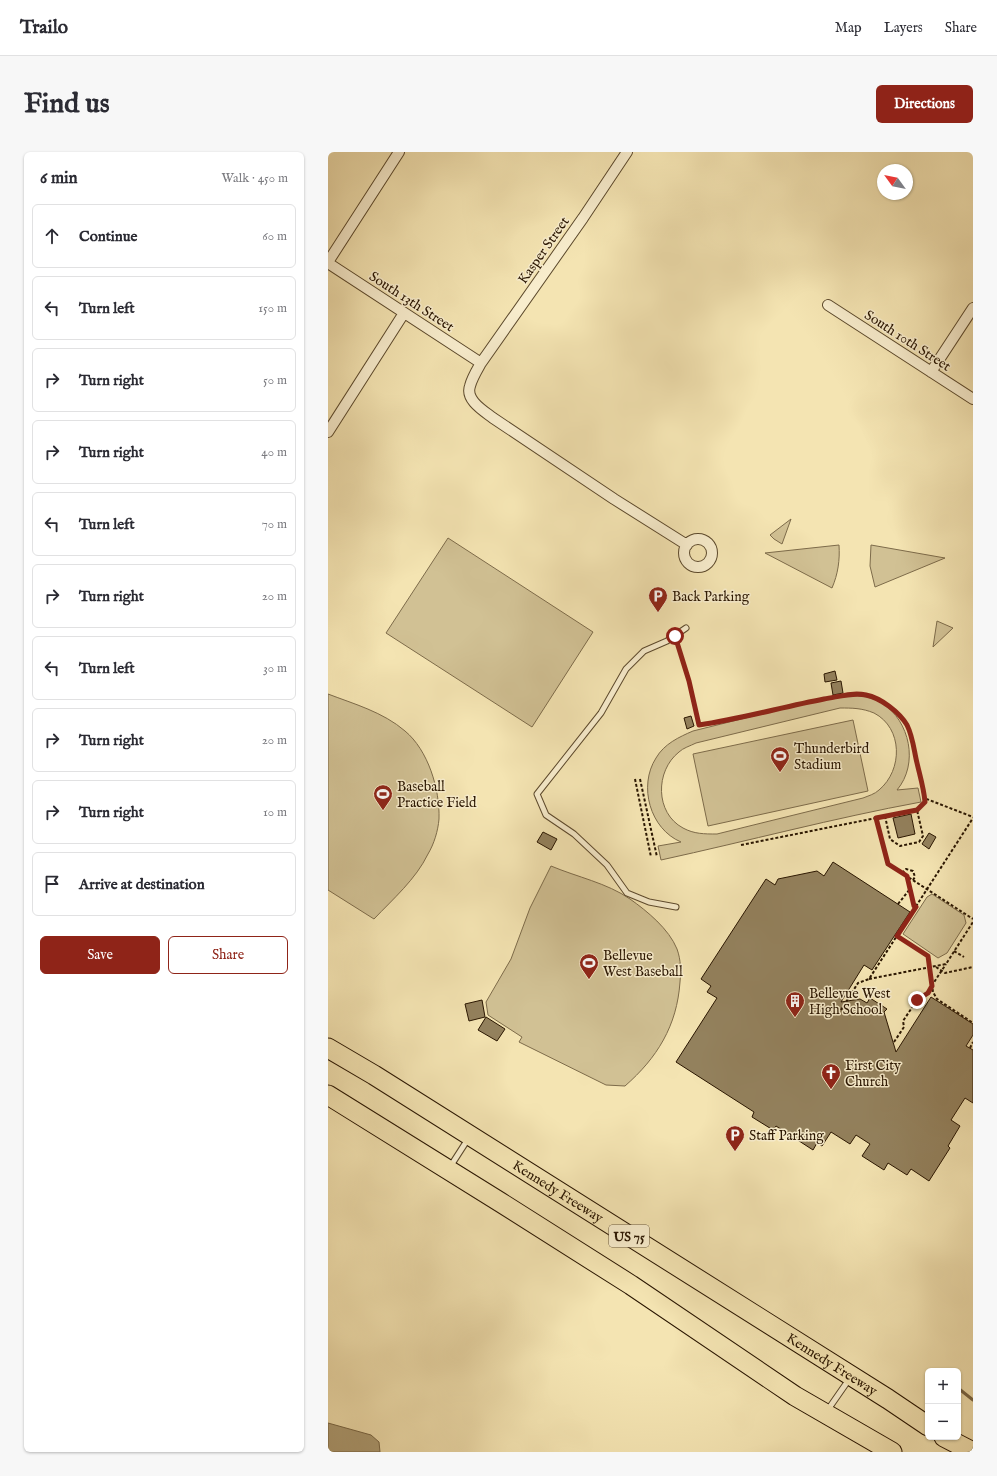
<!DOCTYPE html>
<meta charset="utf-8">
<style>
body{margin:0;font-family:"IM FELL English",serif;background:#f7f7f7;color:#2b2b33}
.controls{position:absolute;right:12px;bottom:12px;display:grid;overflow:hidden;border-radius:6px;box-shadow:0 1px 3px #0004}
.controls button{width:36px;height:36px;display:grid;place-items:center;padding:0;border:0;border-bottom:1px solid #e1e1e2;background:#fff;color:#2b2b33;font:20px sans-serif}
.compass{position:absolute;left:549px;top:12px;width:36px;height:36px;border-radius:50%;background:#fff;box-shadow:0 1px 3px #0004;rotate:303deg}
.stop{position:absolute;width:12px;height:12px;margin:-9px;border:3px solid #8f2418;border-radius:50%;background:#fff}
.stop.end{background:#8f2418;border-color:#fff;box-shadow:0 1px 4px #0008}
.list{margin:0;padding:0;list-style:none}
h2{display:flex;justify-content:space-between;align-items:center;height:52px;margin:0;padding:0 16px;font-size:17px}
h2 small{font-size:13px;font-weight:400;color:#7c7c81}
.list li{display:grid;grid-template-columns:26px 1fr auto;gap:12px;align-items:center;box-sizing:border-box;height:64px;margin:0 8px 8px;padding:0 8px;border:1px solid #e1e1e2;border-radius:6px}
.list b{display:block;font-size:15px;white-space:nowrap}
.list em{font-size:13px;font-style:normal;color:#7c7c81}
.actions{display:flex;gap:8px;padding:12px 16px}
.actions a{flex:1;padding:9px 0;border:1px solid #8f2418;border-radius:6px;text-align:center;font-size:14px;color:#8f2418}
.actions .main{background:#8f2418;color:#fff}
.icon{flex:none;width:22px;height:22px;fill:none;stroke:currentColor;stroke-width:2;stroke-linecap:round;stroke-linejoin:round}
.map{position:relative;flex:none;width:645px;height:1300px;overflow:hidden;border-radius:6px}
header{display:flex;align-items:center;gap:24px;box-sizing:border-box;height:56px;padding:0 20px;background:#fff;border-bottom:1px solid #e1e1e2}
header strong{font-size:19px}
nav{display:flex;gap:22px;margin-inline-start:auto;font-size:14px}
.intro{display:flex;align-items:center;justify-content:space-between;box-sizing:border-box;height:96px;padding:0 24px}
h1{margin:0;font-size:28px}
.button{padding:10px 18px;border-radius:6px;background:#8f2418;color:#fff;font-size:14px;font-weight:700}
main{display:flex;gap:24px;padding:0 24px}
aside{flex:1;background:#fff;border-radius:6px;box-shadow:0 1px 3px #0004}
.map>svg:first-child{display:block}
</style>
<header>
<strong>Trailo</strong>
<nav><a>Map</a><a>Layers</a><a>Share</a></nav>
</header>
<div class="intro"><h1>Find us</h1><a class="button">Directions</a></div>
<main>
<aside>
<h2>6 min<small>Walk · 450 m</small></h2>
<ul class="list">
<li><svg class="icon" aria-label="ahead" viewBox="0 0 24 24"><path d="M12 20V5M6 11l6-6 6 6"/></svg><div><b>Continue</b></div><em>60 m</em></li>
<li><svg class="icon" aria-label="left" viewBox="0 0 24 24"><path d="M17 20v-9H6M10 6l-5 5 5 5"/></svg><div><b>Turn left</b></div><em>150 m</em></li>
<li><svg class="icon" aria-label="right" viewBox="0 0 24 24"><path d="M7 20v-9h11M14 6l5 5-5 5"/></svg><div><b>Turn right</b></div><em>50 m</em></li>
<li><svg class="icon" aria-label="right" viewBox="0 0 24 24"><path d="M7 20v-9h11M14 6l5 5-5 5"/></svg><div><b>Turn right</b></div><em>40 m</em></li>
<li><svg class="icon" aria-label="left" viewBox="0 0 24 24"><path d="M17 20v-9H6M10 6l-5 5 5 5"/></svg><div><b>Turn left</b></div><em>70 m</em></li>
<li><svg class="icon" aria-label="right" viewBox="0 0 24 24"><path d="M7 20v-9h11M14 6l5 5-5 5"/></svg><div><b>Turn right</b></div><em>20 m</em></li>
<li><svg class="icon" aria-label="left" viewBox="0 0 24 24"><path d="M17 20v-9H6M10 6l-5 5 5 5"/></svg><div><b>Turn left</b></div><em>30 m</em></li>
<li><svg class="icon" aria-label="right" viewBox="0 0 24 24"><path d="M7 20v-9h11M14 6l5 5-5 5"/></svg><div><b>Turn right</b></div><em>20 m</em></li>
<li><svg class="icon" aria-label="right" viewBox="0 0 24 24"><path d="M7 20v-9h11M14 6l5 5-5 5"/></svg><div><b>Turn right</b></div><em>10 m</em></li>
<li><svg class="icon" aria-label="arrive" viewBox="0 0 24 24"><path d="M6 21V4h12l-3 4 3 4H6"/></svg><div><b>Arrive at destination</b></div></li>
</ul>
<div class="actions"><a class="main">Save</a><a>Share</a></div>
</aside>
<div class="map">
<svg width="645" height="1300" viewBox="0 0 645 1300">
<rect width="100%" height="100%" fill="#f4e4b2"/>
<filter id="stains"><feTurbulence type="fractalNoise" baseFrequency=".005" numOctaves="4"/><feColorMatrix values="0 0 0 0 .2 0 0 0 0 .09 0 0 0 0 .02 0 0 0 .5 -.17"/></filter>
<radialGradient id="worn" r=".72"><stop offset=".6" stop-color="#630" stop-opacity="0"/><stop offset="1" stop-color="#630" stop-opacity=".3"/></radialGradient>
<path fill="#d1c194" stroke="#7d6b4a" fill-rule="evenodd" d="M463 367 454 392 446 387 442 383Z
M120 386 265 480 204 575 58 481Z
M511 393C512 408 510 422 504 436L437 401Z
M543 393 617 406 547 435 542 414Z
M609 469 625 476 605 495Z
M0 542C26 552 55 560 77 579 100 598 112 637 111 667 110 679 106 692 100 702 88 727 65 747 46 767L0 738Z
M510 543C525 543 541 543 554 551 582 569 591 612 569 638L590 636 593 650C506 666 420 689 333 708L330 694 353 690C322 677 310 634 328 606 336 592 351 585 365 579ZM512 556C524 556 534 556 546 561 575 576 575 618 551 638 547 642 540 644 535 646L389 682C376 682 366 682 355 676 327 661 327 619 351 600 355 596 362 594 368 591Z
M525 568 540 639 380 674 365 602Z
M223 714C249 725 279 731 302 747 319 759 341 777 349 797 353 808 353 819 352 830 349 874 329 906 297 934L278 933 191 890 194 885 160 863 158 850 183 807 202 756Z
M604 742 636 763 638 771 619 801 610 806 575 782 599 745Z"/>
<path fill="#af9e75" stroke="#796746" d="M0 1271 43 1283 51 1290 52 1300H0Z"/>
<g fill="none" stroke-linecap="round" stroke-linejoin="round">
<path stroke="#796746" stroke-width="3" d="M630 1236 645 1248"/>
</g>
<path fill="#93815d" stroke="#291500" d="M507 519 509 528 497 530 496 522Z
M513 529 515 541 505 543 503 531Z
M363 564 366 574 359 577 356 566Z
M583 662 587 682 570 686 565 666Z
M215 680 229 687 223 698 209 690Z
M601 681 608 685 601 697 594 692Z
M505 710 582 760 544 818 536 813 513 850 532 847 539 851 542 846 559 857 556 860 568 900 603 845 645 872V883L638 894 645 898V951L637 946 623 968 632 974 620 994 622 996 601 1029 583 1017 579 1023 560 1011 556 1018 534 1004 542 992 528 983 522 992 503 980 494 994 489 991 485 998 448 974 445 978 424 965 426 960 348 910 389 846 379 840 383 834 373 827 438 727 447 733 450 727 489 719 496 724Z
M154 848 157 865 141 869 137 852Z
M158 865 177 877 169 889 150 878Z"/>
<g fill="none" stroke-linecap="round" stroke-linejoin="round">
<g stroke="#5c492c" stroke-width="7">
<path id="lane" d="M348 755 321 750 299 741 279 713 246 682 218 663 209 642 273 561 298 517 316 499 339 489 358 476
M122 1015 140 987
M499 1259 522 1226"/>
</g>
<g stroke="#5c492c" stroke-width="12">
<path id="street" d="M299 0 255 66 153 211C149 218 144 226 142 234 137 248 156 259 165 266L286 347 359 393
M0 110 71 0
M0 111 153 211
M500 153 645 247
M603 220 645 156
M0 280 76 161
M356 401a14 14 0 1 1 28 0a14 14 0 1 1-28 0Z"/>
</g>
<g stroke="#291500" stroke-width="21">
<g id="highway">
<path id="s1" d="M0 896 46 923 560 1247 600 1274"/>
<path d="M0 943 172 1050 303 1133 467 1244 564 1300"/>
<path d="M616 1285 645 1300"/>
</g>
</g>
<path stroke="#291500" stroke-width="2" stroke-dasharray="3 2" stroke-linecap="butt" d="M350 490 361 529 371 573C413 567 455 555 497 547 511 545 525 540 539 543 554 547 569 559 578 572 587 586 592 627 596 646L645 665
M307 627 323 705
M312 627 329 705
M557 664 562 687 572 694 591 690 595 684 589 658
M548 666 589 658 597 650 596 646
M413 693 548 666 560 712 645 767
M574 721 578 717 585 719 587 725 585 728
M580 725 586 754 587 755
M570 752 582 737
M569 784 600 804 605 840 609 847 645 871
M626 799 636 805
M608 815 617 821 645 815
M541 827 618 812 645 770
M513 858 530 831 541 827 645 666
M566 890 576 875 575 869 589 848 599 841 618 812
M642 896 645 890"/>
<use href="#lane" stroke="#f8edcd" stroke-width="5"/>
<use href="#street" stroke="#f8edcd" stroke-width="10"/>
<use href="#highway" stroke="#f4e4b2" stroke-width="19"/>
</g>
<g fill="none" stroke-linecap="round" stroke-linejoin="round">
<path stroke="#8f2418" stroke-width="5" d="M347 484 361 529 371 573C413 567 454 555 496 547 510 545 524 540 538 543 553 546 571 560 579 573 585 585 586 599 589 611 592 624 596 637 597 650L589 658 548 666 560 712 579 724 586 754 588 755 569 784 600 804 604 834 600 841 589 848"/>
</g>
<defs>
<g id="parking-pin" transform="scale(1)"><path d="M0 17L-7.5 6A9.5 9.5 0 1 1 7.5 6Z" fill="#8f2418" stroke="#f8edcd"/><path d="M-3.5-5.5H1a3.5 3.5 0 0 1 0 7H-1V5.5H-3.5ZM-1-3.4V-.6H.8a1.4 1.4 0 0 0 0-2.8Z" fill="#fff"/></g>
<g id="stadium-pin" transform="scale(1)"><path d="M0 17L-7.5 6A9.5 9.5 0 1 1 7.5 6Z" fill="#8f2418" stroke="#f8edcd"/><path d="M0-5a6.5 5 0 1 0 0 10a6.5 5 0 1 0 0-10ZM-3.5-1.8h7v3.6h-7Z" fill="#fff"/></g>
<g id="building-pin" transform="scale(1)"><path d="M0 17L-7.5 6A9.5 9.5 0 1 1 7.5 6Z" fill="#8f2418" stroke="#f8edcd"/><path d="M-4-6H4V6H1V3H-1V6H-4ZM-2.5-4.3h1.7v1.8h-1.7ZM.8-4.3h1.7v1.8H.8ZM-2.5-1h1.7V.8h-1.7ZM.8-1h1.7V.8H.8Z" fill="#fff"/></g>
<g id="church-pin" transform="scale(1)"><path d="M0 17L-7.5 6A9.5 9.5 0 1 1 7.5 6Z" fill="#8f2418" stroke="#f8edcd"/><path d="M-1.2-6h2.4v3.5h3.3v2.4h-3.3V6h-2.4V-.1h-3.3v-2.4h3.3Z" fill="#fff"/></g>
</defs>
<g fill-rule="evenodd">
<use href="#parking-pin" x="330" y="444"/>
<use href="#stadium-pin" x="452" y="604"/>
<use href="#stadium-pin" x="55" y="642"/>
<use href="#stadium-pin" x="261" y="811"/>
<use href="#building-pin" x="467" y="849"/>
<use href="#church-pin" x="503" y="921"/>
<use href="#parking-pin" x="407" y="983"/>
</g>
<g text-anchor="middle" stroke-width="3" stroke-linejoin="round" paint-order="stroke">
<rect fill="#f8edcd" stroke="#67563e" stroke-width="1" x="281" y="1073" width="40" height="22" rx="3"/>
<g font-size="13" font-weight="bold" fill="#291500">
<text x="301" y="1089">US 75</text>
</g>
<g font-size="14" fill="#291500" stroke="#f8edcd">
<text transform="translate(215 98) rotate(-55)" y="5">Kasper Street</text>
<text transform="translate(84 149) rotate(33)" y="5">South 13th Street</text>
<text transform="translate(580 188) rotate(33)" y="5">South 10th Street</text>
<text dy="5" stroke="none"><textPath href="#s1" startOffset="271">Kennedy Freeway</textPath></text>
<text dy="5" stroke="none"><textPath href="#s1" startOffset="595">Kennedy Freeway</textPath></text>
</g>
<g font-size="14" fill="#291500" stroke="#f8edcd" text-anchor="start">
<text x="344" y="449">Back Parking</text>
<text x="466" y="601">Thunderbird<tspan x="466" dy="16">Stadium</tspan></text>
<text x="69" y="639">Baseball<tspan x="69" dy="16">Practice Field</tspan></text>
<text x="275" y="808">Bellevue<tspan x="275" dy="16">West Baseball</tspan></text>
<text x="481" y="846">Bellevue West<tspan x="481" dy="16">High School</tspan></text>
<text x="517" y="918">First City<tspan x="517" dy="16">Church</tspan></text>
<text x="421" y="988">Staff Parking</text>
</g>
</g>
<rect width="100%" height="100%" filter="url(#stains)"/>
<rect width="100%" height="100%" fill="url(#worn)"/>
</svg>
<div class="controls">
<button>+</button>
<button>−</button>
</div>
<svg class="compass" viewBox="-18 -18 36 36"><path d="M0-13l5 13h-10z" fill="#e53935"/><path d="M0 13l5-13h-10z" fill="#7c7c81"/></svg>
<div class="stop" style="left:347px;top:484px"></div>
<div class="stop end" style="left:589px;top:848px"></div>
</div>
</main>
